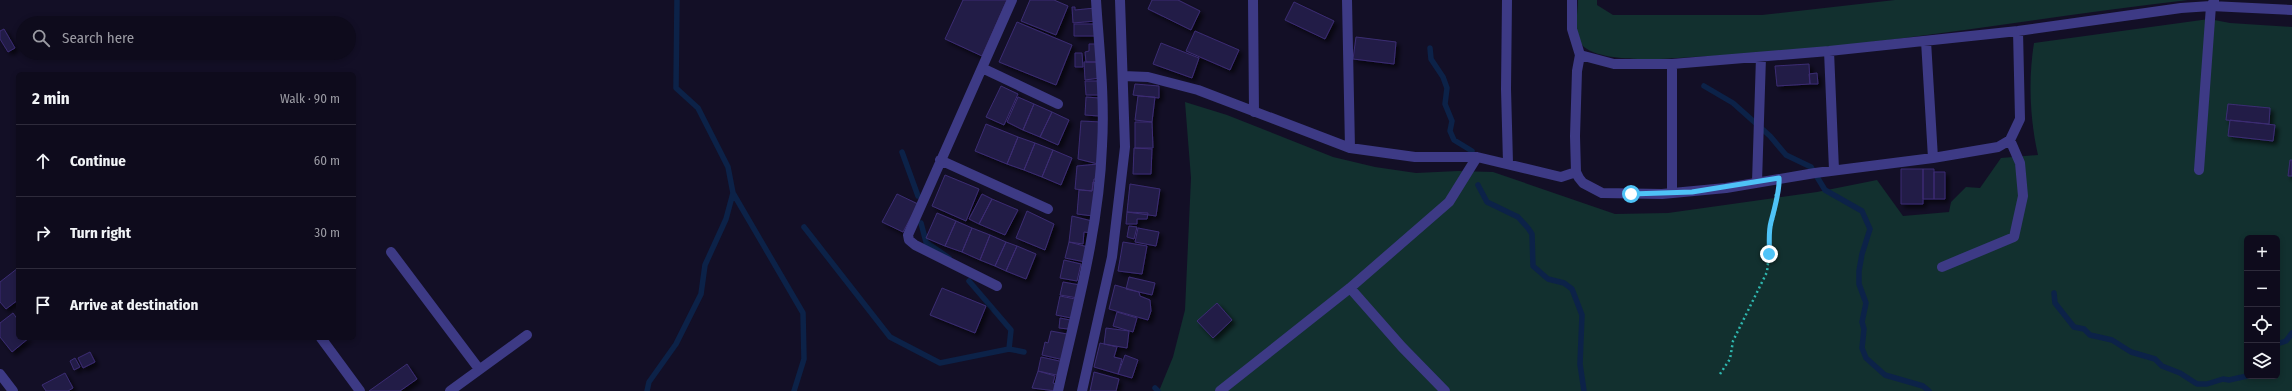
<!DOCTYPE html>
<meta charset="utf-8">
<style>
body{margin:0;font-family:"Fira Sans Condensed",sans-serif;background:#1c1929;color:#f1f3f6}
.controls{position:absolute;right:12px;bottom:12px;display:grid;overflow:hidden;border-radius:6px;box-shadow:0 2px 6px #0003}
.controls button{width:36px;height:36px;display:grid;place-items:center;padding:0;border:0;border-bottom:1px solid #2e2b3b;background:#0e0b1c;color:#f1f3f6;font:20px sans-serif}
.stop{position:absolute;width:12px;height:12px;margin:-9px;border:3px solid #4fc3f7;border-radius:50%;background:#fff}
.stop.end{background:#4fc3f7;border-color:#fff;box-shadow:0 1px 4px #0008}
.list{margin:0;padding:0;list-style:none}
h2{display:flex;justify-content:space-between;align-items:center;height:52px;margin:0;padding:0 16px;font-size:17px}
h2 small{font-size:13px;font-weight:400;color:#9b9ba3}
.list li{display:grid;grid-template-columns:26px 1fr auto;gap:12px;align-items:center;box-sizing:border-box;height:72px;padding:0 16px;border-top:1px solid #2e2b3b}
.list b{display:block;font-size:15px;white-space:nowrap}
.list em{font-size:13px;font-style:normal;color:#9b9ba3}
.icon{flex:none;width:22px;height:22px;fill:none;stroke:currentColor;stroke-width:2;stroke-linecap:round;stroke-linejoin:round}
.map{position:relative;flex:none;width:2292px;height:391px;overflow:hidden}
.search{position:absolute;background:#0e0b1c;box-shadow:0 2px 6px #0003;left:16px;top:16px;width:340px;height:44px;display:flex;align-items:center;gap:10px;box-sizing:border-box;padding:0 14px;border-radius:22px;color:#9b9ba3;font-size:15px}
.panel{position:absolute;background:#0e0b1c;box-shadow:0 2px 6px #0003;left:16px;top:72px;width:340px;height:268px;border-radius:6px}
.map>svg:first-child{display:block}
</style>
<div class="map">
<svg width="2292" height="391" viewBox="0 0 2292 391">
<defs>
<filter id="shadow"><feDropShadow dx="3.5" dy="3.5" stdDeviation="2" flood-color="#0009"/></filter>
</defs>
<rect width="100%" height="100%" fill="#130f26"/>
<path fill="#12302f" fill-rule="evenodd" d="M1578 0H1597V5L1613 15H1762L1895 0H2188C2022 19 1858 51 1692 57 1666 59 1610 63 1587 49 1571 39 1578 16 1578 0Z
M2209 19 2230 23 2292 27V391H1159L1173 357 1185 310 1191 178 1185 102 1227 115 1333 157 1375 167 1416 173 1458 171 1493 172 1615 214 1668 213 1817 192 1877 180 1903 216 1949 212 1951 202 1966 187 1980 188 2001 158 2038 155C2030 120 2028 80 2034 43ZM2247 238H2277V376H2247Z"/>
<g fill="none" stroke-linecap="round" stroke-linejoin="round">
<path stroke="#0c2248" stroke-width="5.5" d="M1430 48 1431 59 1443 77 1447 88 1445 104 1452 121 1450 131 1454 140 1472 151
M1704 86 1733 103 1770 136 1786 155 1811 167 1825 190 1862 211 1870 229 1862 254 1859 271V284L1866 303 1862 322 1864 329 1862 348 1866 358 1885 375 1923 386 1929 391
M902 152 918 196
M1478 185 1487 202 1518 217 1528 228 1532 234 1533 266 1548 279 1564 283 1572 289 1582 315 1580 364 1584 391
M733 193 803 313 804 359 794 391
M921 223 926 242 949 258
M804 227 890 337 940 363 1009 349
M969 281 1011 330 1009 349 1024 352
M2054 293 2055 303 2074 327 2084 329 2090 335 2112 340 2131 352 2155 359 2162 366 2180 373 2197 384H2207L2223 379 2229 380 2247 376
M2277 344 2286 341 2292 333
M1155 388 1158 391
M647 391 649 382 676 344 701 294 705 265 726 219 733 193 728 167 698 108 676 88 677 0"/>
</g>
<path fill="#241b47" stroke="#3b2d73" filter="url(#shadow)" d="M963 0H1007L982 56 945 39Z
M1030 0H1054L1068 6 1056 35 1021 21Z
M1152 0H1178L1200 11 1191 30 1148 9Z
M1294 2 1334 21 1325 39 1285 20Z
M1072 7H1075V10L1095 8 1096 21 1073 23Z
M1017 22 1072 45 1056 85 999 62Z
M1074 24H1095V36H1074Z
M4 29 15 48 8 52 0 39V31Z
M1195 31 1239 50 1230 70 1186 51Z
M1356 37 1396 42 1394 64 1353 59Z
M1161 43 1199 58 1192 78 1153 64Z
M1089 44H1097L1099 62H1086L1085 52 1089 51Z
M1075 53H1082L1083 67H1075Z
M1084 62H1099L1100 78 1085 80Z
M1809 64 1810 84 1777 86 1775 66Z
M1817 73 1818 84H1810L1809 74Z
M1085 81H1099L1100 95H1086Z
M1135 84 1159 86V98L1133 95Z
M1001 86 1018 94 1004 125 986 117Z
M1138 96 1155 97 1152 122 1135 120Z
M1018 97 1034 104 1023 130 1007 122Z
M1086 97 1099 98V116L1085 115Z
M1034 104 1052 112 1040 137 1023 130Z
M2228 104 2270 108 2269 124 2226 120Z
M1052 112 1069 120 1058 145 1040 137Z
M2230 120 2275 125 2273 141 2228 136Z
M1081 121 1101 122 1098 164 1078 159Z
M1135 122H1152L1153 148H1135Z
M986 124 1018 137 1007 164 975 151Z
M1018 137 1035 143 1024 170 1007 164Z
M1035 143 1053 150 1042 177 1024 170Z
M1134 148 1152 149 1151 174H1133Z
M1053 150 1072 158 1061 185 1042 177Z
M2290 160H2292V176H2288Z
M1098 164 1097 179H1094L1092 191 1075 189 1077 166Z
M1901 169H1923V204H1901Z
M1923 169H1934V199H1923Z
M1934 172H1945V199H1934Z
M945 175 979 189 966 221 932 206Z
M1093 182 1096 183 1093 216 1077 214 1079 190 1092 191Z
M1130 184 1160 189 1156 216 1127 212Z
M897 194 918 204 903 232 882 222Z
M982 194 992 199 979 224 969 219Z
M992 199 1018 210 1005 235 979 224Z
M1027 211 1054 224 1045 250 1016 238Z
M1127 212 1148 213 1147 219H1137V224H1126Z
M937 213 956 221 945 246 926 238Z
M1072 216 1092 221 1091 233 1084 232 1083 244 1069 242Z
M956 221 972 228 962 252 945 246Z
M1129 226 1137 227 1134 239 1127 237Z
M972 228 990 235 980 260 962 252Z
M1138 228 1159 232 1156 246 1135 242Z
M990 235 1006 242 995 266 980 260Z
M1006 242 1017 246 1006 271 995 266Z
M1069 242 1088 247 1085 262 1065 258Z
M1123 242 1147 246 1142 274 1118 271Z
M1017 246 1036 254 1026 279 1006 271Z
M1064 260 1081 264 1077 281 1060 278Z
M18 268V300L6 309 0 302V282Z
M1129 277 1155 283 1152 295 1126 289Z
M1063 282 1080 285 1078 298 1060 295Z
M1115 285 1139 292 1140 296 1150 300 1151 311 1148 320 1109 309Z
M942 288 986 306 975 333 930 315Z
M1060 296 1075 299 1071 318 1056 315Z
M1217 303 1232 320 1213 338 1197 321Z
M1117 312 1137 318 1133 332 1113 326Z
M13 313 18 320V338H29L12 352 0 337V323Z
M1060 318 1070 320 1068 329 1059 328Z
M1106 328 1129 331 1127 348 1104 344Z
M1051 331 1067 334 1064 360 1042 355 1045 342 1048 343Z
M1100 343 1117 347 1114 357 1122 359 1118 374 1094 367Z
M90 352 95 362 83 368 78 358Z
M1125 355 1138 360 1132 378 1118 374Z
M1041 357 1064 362 1061 376 1038 371Z
M75 358 80 367 74 370 70 361Z
M407 364 417 379 400 391H369Z
M1038 371 1055 376 1053 383 1058 385 1056 391 1032 388Z
M1094 372 1119 379 1116 391H1090Z
M65 373 73 388 68 391H46L42 385Z"/>
<g fill="none" stroke-linecap="round" stroke-linejoin="round">
<path stroke="#2fb8b0" stroke-width="2.5" stroke-dasharray="2 3" stroke-linecap="butt" d="M1720 374 1730 359 1733 341 1767 272 1769 254V237L1775 210 1776 192"/>
<path stroke="#3d3a85" stroke-width="10" d="M1253 0 1254 112
M1347 0 1350 148
M1507 0 1506 89 1508 163
M1572 0V29L1580 55 1614 64H1672L1829 51 2018 31 2181 8 2211 6 2292 10
M1926 41 1933 158
M1829 51 1834 170
M1580 55 1577 71 1575 136 1576 172 1579 178 1583 183 1602 193 1662 194 1726 188 1815 173 1933 158 1998 147 2010 140 2020 119 2018 31
M1672 64V193
M982 68 1058 104
M1123 76 1148 77 1198 90 1350 148 1415 157H1477L1561 177 1576 172
M940 160 1048 209
M2199 170 2211 6 2214 1
M1757 182 1761 57
M391 252 479 369
M1942 267 2014 237 2023 196 2020 163 2010 140
M997 286 915 245 909 240 908 235 1012 0
M1350 288 1402 347 1445 391
M321 338 360 391
M0 374 13 391
M450 391 527 335
M1058 391C1076 311 1099 229 1102 146 1105 98 1099 48 1096 0
M1082 391 1112 257 1125 147 1120 0
M1220 391 1350 288 1449 202 1477 157"/>
</g>
<g fill="none" stroke-linecap="round" stroke-linejoin="round">
<path stroke="#4fc3f7" stroke-width="5" d="M1631 194 1692 192 1779 178C1780 188 1774 211 1771 222 1768 233 1770 243 1769 254"/>
</g>
</svg>
<div class="controls">
<button>+</button>
<button>−</button>
<button><svg class="icon" aria-label="locate" viewBox="0 0 24 24"><circle cx="12" cy="12" r="6"/><path d="M12 2v4M12 18v4M2 12h4M18 12h4"/></svg></button>
<button><svg class="icon" aria-label="layers" viewBox="0 0 24 24"><path d="M12 4l9 5-9 5-9-5zM3 14l9 5 9-5"/></svg></button>
</div>
<div class="stop" style="left:1631px;top:194px"></div>
<div class="stop end" style="left:1769px;top:254px"></div>
<div class="search"><svg class="icon" aria-label="search" viewBox="0 0 24 24"><circle cx="10" cy="10" r="6"/><path d="M15 15l6 6"/></svg>Search here</div>
<section class="panel">
<h2>2 min<small>Walk · 90 m</small></h2>
<ul class="list">
<li><svg class="icon" aria-label="ahead" viewBox="0 0 24 24"><path d="M12 20V5M6 11l6-6 6 6"/></svg><div><b>Continue</b></div><em>60 m</em></li>
<li><svg class="icon" aria-label="right" viewBox="0 0 24 24"><path d="M7 20v-9h11M14 6l5 5-5 5"/></svg><div><b>Turn right</b></div><em>30 m</em></li>
<li><svg class="icon" aria-label="arrive" viewBox="0 0 24 24"><path d="M6 21V4h12l-3 4 3 4H6"/></svg><div><b>Arrive at destination</b></div></li>
</ul>
</section>
</div>
